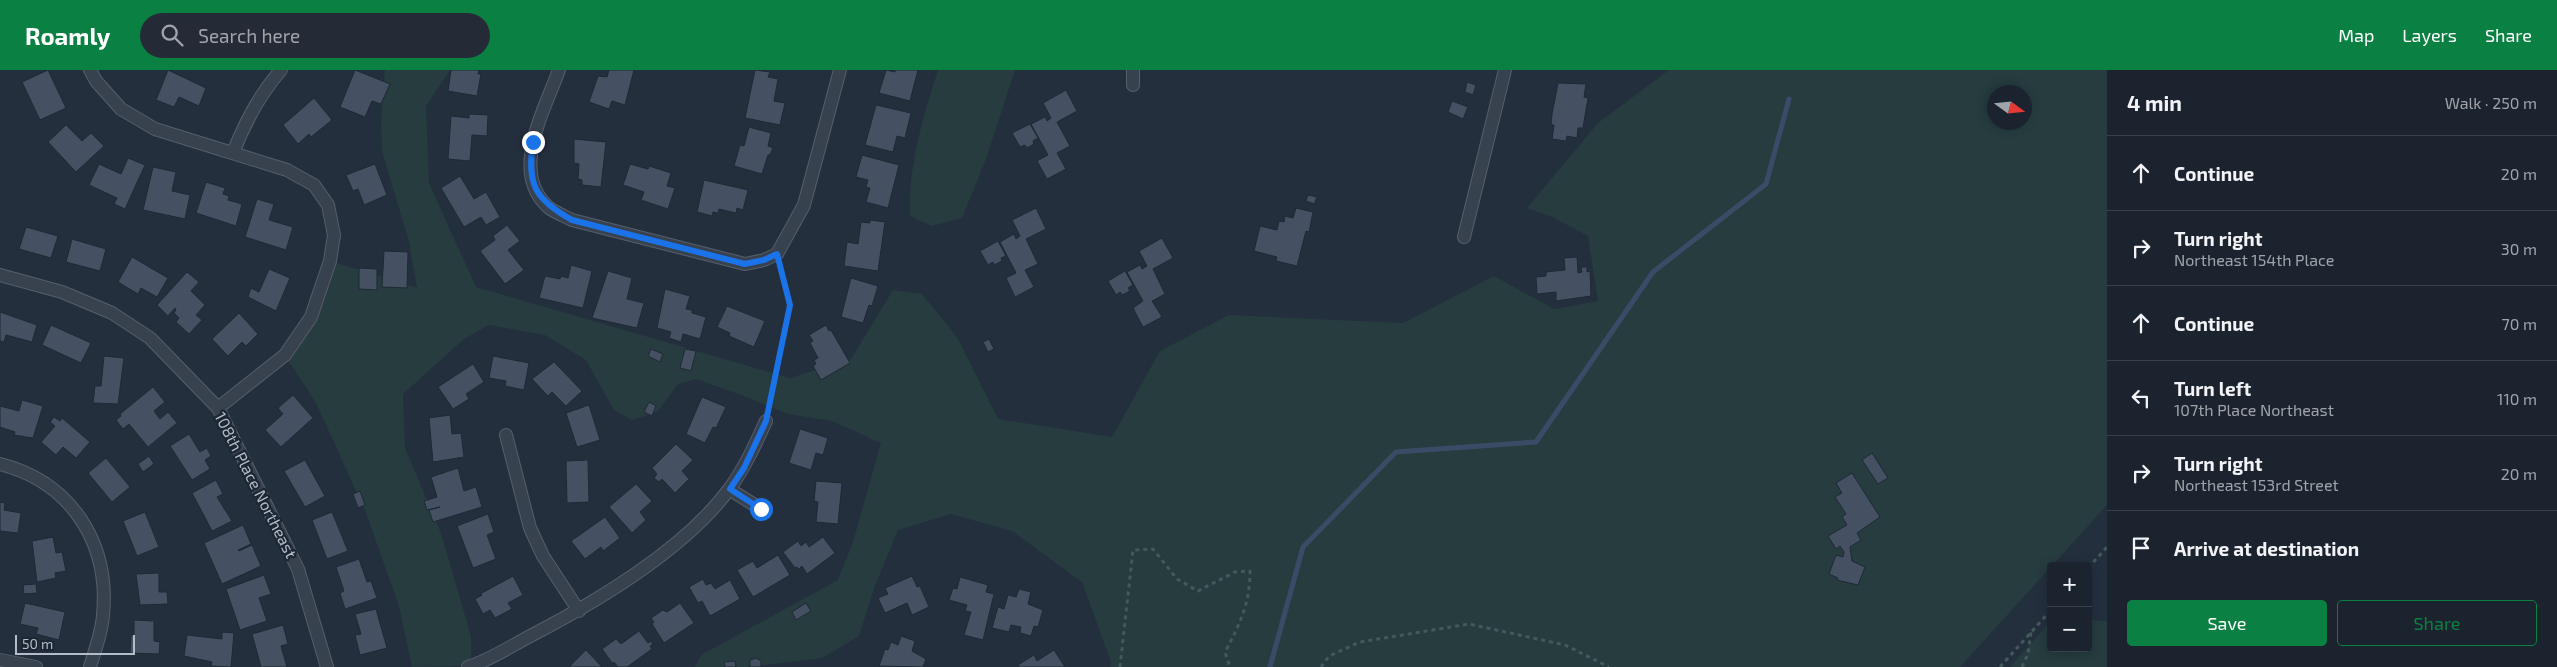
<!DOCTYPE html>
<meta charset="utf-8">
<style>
body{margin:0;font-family:"Exo 2",sans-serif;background:#242b36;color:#f1f3f6}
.controls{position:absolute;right:15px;bottom:15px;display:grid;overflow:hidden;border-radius:5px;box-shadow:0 2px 12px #0003}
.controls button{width:45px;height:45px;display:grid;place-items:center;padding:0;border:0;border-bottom:1px solid #39404a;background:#1b232e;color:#f1f3f6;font:25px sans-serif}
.compass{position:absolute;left:1987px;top:15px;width:45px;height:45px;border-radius:50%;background:#1b232e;box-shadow:0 2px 12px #0003;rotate:105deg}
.scale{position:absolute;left:15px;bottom:12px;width:120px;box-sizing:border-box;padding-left:5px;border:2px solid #b4bcc9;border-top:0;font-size:14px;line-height:18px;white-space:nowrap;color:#b4bcc9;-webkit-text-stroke:4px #1d2633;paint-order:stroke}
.stop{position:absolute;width:15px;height:15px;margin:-11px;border:4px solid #1a73e8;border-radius:50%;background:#fff}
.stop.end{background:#1a73e8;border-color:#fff;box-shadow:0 1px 5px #0008}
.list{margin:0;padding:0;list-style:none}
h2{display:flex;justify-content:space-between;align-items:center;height:65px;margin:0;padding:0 20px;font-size:21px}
h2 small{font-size:16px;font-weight:400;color:#a0a4aa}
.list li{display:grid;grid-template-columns:32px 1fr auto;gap:15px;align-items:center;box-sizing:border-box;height:75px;padding:0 20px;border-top:1px solid #39404a}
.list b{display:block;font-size:19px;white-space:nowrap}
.list p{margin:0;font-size:16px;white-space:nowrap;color:#a0a4aa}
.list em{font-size:16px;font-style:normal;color:#a0a4aa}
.actions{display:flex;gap:10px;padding:15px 20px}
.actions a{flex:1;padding:11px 0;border:1px solid #0b8043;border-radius:5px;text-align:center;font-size:18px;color:#0b8043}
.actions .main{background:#0b8043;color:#fff}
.icon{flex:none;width:28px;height:28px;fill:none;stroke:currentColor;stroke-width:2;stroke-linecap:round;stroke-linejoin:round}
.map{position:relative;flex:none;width:2107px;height:597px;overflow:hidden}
header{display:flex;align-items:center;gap:30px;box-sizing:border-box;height:70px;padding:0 25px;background:#0b8043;color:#fff}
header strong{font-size:24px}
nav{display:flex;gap:28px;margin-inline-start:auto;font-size:18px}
.search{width:350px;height:45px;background:#242b36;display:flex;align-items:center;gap:12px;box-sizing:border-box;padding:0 18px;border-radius:28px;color:#a0a4aa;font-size:19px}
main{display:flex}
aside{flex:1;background:#1b232e}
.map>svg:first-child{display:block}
</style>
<header>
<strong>Roamly</strong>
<div class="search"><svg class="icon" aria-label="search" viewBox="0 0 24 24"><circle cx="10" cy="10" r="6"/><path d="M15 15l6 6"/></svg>Search here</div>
<nav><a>Map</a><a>Layers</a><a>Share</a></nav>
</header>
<main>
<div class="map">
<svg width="2107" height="597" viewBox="0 0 2107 597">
<rect width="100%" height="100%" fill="#242f3e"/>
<path fill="#263c3f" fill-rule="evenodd" d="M385 0H450L426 36 429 113 476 217 790 308 851 289 893 220 922 224 957 267 998 349 1112 367 1160 281 1229 245 1403 253 1494 206 1554 239 1598 231 1588 166 1552 147 1527 138 1598 53 1669 0H2107V435L1960 597H1110L1111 592 1082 512 1012 461 951 444 898 460 874 518 859 566 822 588 750 597H695L701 585 838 510 853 472 881 373 832 351 788 344 744 326 696 309 678 314 657 342 632 350 614 340 586 290 545 265 489 255 464 269 403 324 405 378 441 463 471 566V596L412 597 399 536 366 443 316 333 285 285 311 247 330 191 417 218 409 172 382 81 381 51ZM1994 22H2024V52H1994Z
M938 0H1015L986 89 962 148 932 156 910 146C908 96 923 47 938 0Z
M2088 549 2107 552V597H2010L2051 551V578H2088Z"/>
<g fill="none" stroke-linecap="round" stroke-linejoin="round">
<path stroke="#394c67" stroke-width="5" d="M1270 597 1303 477 1396 382 1536 372 1653 202 1766 114 1789 29"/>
</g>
<path fill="#455162" stroke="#1f2835" d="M48 0 66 38 40 50 22 12Z
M168 0 206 18 199 36 179 27 174 37 156 30Z
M355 0 390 14 381 34 372 31 365 47 340 37Z
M451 0H479L478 4H481L477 26 448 21Z
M609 0H634L625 35 612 31 609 39 589 32 598 6 607 7Z
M755 0 770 2 768 7 778 9 774 31 785 33 780 55 745 48Z
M886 0 895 2V0H918L910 31 879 23Z
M1467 12 1476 15 1473 25 1465 22Z
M1558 13 1586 14 1584 27 1588 28 1583 58H1578L1577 68 1567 66 1566 71 1552 69 1554 55H1551L1552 44Z
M1066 20 1077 41 1057 52 1070 76 1057 83 1066 99 1047 109 1037 91 1048 85 1031 54 1045 47 1047 51 1051 48 1043 33Z
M314 28 332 50 311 67 309 64 298 74 283 55Z
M1452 31 1468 37 1463 49 1448 42Z
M876 35 911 43 905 68 897 66 893 82 865 75Z
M469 44 488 45 487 66 472 65 470 91 448 89 451 46 469 48Z
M1030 54 1038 68 1033 71 1034 74 1027 78 1025 75 1020 77 1012 63Z
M66 55 82 71 91 63 104 76 76 102 48 72Z
M749 57 771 63 768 76 773 78 770 85H768L762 104 734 96 740 75 744 76Z
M574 69 606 72 601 117 582 115V110L578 109 579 94 574 93Z
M862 85 899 95 888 138 866 132 870 118 866 117 868 110 856 107Z
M128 88 145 95 125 139 114 134 117 128 89 115 99 94 121 104Z
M375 94 387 125 364 135 358 119 353 121 346 105Z
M630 94 648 99 649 96 671 103 667 116 675 118 668 139 641 130 644 122 623 115Z
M153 97 176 102 172 121 190 125 185 149 143 140Z
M460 106 474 129 486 122 500 147 486 155 481 147 464 157 441 118Z
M704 110 748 120 743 140 737 138 736 143 719 139 718 143 713 142 712 146 697 142Z
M206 112 225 118 223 124 229 126 228 130 242 134 236 156 196 143Z
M1308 125 1317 127 1314 134 1306 131Z
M257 129 274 134 269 150 293 157 286 180 245 167Z
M1036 138 1046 159 1026 169 1038 194 1025 200 1034 217 1015 227 1006 208 1016 203 1000 172 1014 164 1016 169 1020 166 1012 150Z
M1296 138 1313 142 1309 162 1306 161 1297 196 1276 191 1277 187 1254 181 1260 156 1277 160 1279 151 1284 152 1285 146 1293 148Z
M870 150 885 152 878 201 844 196 847 172 858 174 861 152 870 153Z
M507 155 520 171 508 180 524 200 505 214 480 181 495 170 493 166Z
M26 157 58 166 51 188 19 179Z
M1162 168 1173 188 1153 199 1165 224 1152 231 1162 247 1143 257 1133 238 1143 231 1127 202 1140 195 1142 199 1147 196 1139 181Z
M72 169 106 179 100 201 66 192Z
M998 171 1006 186 1001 188 1002 191 994 195 993 192 988 195 980 181Z
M384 181 408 182 407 218 382 217Z
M132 187 168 208 157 227 141 218 138 224 118 212Z
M1577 187 1578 203 1582 202 1581 197H1587V202L1590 201 1591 226 1556 231V222L1537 224 1536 207 1546 206V202L1565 200 1564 188Z
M571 195 592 201 583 238 539 228 545 206 560 209 561 206 568 208Z
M359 198 377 199V220L359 219Z
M269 199 290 208 276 241 248 227 251 218 259 222Z
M608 201 632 208 627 229 644 233 637 258 592 248Z
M1125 201 1133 215 1128 218 1130 221 1122 225 1120 222 1116 225 1108 211Z
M187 202 199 212 191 221 205 235 196 245 202 250 189 264 176 252 179 248 174 243 176 240 175 238 168 246 157 235Z
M851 208 878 216 872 236 869 235 863 253 841 247Z
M665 219 690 226 686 239 692 240V243L706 247 700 269 683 264 681 272 669 268 671 262 657 258Z
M727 236 765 251 754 277 729 266 730 263 717 257Z
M0 242 37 255 32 272 6 265 4 272 0 271Z
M239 243 258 264 246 276 242 272 228 286 212 269Z
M51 255 91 273 81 293 42 275Z
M826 255 829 261 831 260 850 293 821 310 813 296 816 294 814 290 818 288 810 273 813 271 809 265Z
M989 269 994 279 988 282 983 272Z
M651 279 663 284 660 292 648 286Z
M685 279 696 281 691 301 680 298Z
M104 286 124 288 118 334 93 333 95 316H101Z
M493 286 529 293 524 320 505 316 506 311 489 308Z
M554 292 582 321 566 336 552 322 548 326 532 309Z
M473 294 484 312 466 324 469 329 453 339 438 317Z
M153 317 165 332 154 341 160 349 168 342 177 353 148 377 129 354 123 359 116 350 121 346 120 344Z
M293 325 313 348 281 377 265 360 283 344 278 338Z
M702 327 726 337 716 358 713 357 705 373 686 364Z
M22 330 43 336 33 368 14 365 15 362 0 357V336L19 341Z
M649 332 656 336 652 346 644 342Z
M589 335 600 370 577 377 566 343Z
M450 345 452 364 461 363 464 387 433 392 429 348Z
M54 347 60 351 62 348 90 372 76 388 63 377 56 385 41 372 55 356 50 352Z
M800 359 828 368 823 385 816 383 811 400 789 393Z
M189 364 200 382 207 378 211 386 205 390 210 399 192 410 170 376Z
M676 374 693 390 682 401 689 409 675 423 662 409 659 412 654 408 657 404 652 398Z
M1872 383 1888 408 1878 414 1862 390Z
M149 386 154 394 143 402 138 394Z
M106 388 130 417 112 432 88 403Z
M305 390 325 426 305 437 284 401Z
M588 390 589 432 567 433 566 391Z
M458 398 464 421 476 417 482 437 433 452 429 440 440 437 427 440 424 431 437 427 431 407Z
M1852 403 1880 447 1857 463 1861 470 1850 477 1852 491 1865 497 1858 515 1837 510 1838 508 1829 504 1836 485 1843 487 1844 482 1840 476 1836 479 1828 466 1847 455 1842 447 1846 444 1835 427 1842 423 1836 413Z
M216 410 223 424 217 427 232 451 212 461 192 423Z
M816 411 842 413 838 454 816 452 818 432 814 431Z
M636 414 652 431 640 442 646 450 632 463 609 437Z
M360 421 365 435 358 438 353 424Z
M0 432 5 433 4 440 21 443 18 463 0 461Z
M145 442 159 477 137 486 123 451Z
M332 442 348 481 327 489 312 450Z
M488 444 494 462 487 465 496 489 473 498 457 456Z
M605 447 620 468 603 481 601 477 585 489 571 471Z
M243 455 251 474 238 480 239 481 252 475 261 496 222 514 204 473Z
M53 467 56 483 62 482 66 501 55 503 56 508 37 512 32 471Z
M823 467 835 483 807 504 802 496 799 499 797 497 795 498 783 482 798 471 801 476 806 472 809 477Z
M778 485 790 505 753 527 737 500 753 491 757 498Z
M359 489 367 512 371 511 377 528 345 539 340 523 344 521 336 497Z
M159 503V522H167L168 534 140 535 136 504Z
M264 505 271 524 259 528 267 551 240 560 226 519Z
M513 506 523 525 508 533 512 539 495 548 490 540 483 544 475 529 482 525 480 524Z
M912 506 917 517 920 516 929 537 912 545 907 533 885 543 878 528 888 524 885 518Z
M960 507 988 515 986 522 994 524 983 570 964 565 971 542 965 541 967 535 949 530 953 518 957 519Z
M703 509 706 515 711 513 715 519 730 510 740 529 710 546 702 531 698 533 689 517Z
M36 514 37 523 24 524 23 515Z
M1019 519 1031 522 1028 534 1043 540 1038 557 1034 556 1031 566 1020 563 1021 557 1011 555 1009 562 992 558 998 537 1004 539 1008 525 1016 527Z
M25 533 65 542 59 570 36 564 38 558 20 554Z
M680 533 694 553 664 573 652 554 654 552 651 548 663 540 667 542Z
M806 533 811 541 796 550 792 542Z
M376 539 387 578 360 585 355 565 361 564 355 544Z
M134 550 154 551V571L160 572 159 584 130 583 131 565H134Z
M283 555 288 574 281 576 287 597H261L252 564Z
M639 561 648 573 651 571 653 574 650 576 652 579 627 597H618L614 592 613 594 602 579 616 569 621 574Z
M222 562 234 563 231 597 211 596 212 592 184 586 187 565 222 569Z
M901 566 915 571 912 581 926 589 923 597 879 596 885 579 888 580 891 572 898 575Z
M586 580 602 597H569Z
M1054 580 1065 597H1019L1018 595 1034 585 1037 591Z
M756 588 761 591V597H750V590Z
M735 591 736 597H725L724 592Z"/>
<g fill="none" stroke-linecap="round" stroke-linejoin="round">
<g stroke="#565f6c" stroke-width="14">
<path id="street" d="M90 0 96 11 121 39 155 59 287 100 314 115 328 135 334 165 330 191 311 247 285 285 218 338
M559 0C545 39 509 102 548 137 554 142 564 146 572 150L745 194 764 190 777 184 804 135 840 0
M1133 0V15
M233 83C245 52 259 25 281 0
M1464 167 1505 0
M0 205 62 222 112 243 150 268 218 338 298 499 327 597
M506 365 530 458 543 486 579 541
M0 394C71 412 110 473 103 545 102 562 95 580 90 597
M729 419 761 439
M0 590 36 597
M468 597C491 590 514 574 536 563 601 529 686 478 730 418 745 397 755 375 766 351"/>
</g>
<path stroke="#44595c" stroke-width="3" stroke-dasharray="4 4" stroke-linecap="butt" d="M768 340 790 235 780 197
M2088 498 2107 477
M1120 597 1133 480 1153 479 1177 509 1198 521 1235 502 1250 501C1250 533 1240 554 1225 582L1230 597
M1321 597 1329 586 1360 572 1469 554 1565 575 1609 597
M2000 597 2051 540
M2022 597 2028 584 2031 562"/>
<use href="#street" stroke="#38414e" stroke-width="12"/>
</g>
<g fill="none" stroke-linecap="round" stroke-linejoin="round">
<path stroke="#1a73e8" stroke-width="6" d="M533 72C527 114 534 129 572 150L745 194 764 190 777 184 790 235 766 351 744 398 730 419 761 439"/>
</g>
<g text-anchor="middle" stroke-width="4.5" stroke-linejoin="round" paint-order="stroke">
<g font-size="16" fill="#b4bcc9" stroke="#1d2633">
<text transform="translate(256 415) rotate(63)" y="6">108th Place Northeast</text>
</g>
</g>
</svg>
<div class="controls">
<button>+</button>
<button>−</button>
</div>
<svg class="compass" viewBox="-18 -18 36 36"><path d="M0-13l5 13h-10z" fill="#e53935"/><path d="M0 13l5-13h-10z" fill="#a0a4aa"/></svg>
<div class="scale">50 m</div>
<div class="stop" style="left:761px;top:439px"></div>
<div class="stop end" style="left:533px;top:72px"></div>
</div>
<aside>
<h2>4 min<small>Walk · 250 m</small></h2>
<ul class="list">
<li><svg class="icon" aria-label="ahead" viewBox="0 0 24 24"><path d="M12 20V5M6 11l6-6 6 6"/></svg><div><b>Continue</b></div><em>20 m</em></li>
<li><svg class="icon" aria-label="right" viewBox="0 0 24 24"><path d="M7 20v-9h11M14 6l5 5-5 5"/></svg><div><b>Turn right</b><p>Northeast 154th Place</p></div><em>30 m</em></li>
<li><svg class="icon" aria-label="ahead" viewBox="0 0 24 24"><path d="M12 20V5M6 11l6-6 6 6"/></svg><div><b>Continue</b></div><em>70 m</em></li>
<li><svg class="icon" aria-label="left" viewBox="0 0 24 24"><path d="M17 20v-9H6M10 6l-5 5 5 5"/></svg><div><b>Turn left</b><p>107th Place Northeast</p></div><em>110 m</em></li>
<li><svg class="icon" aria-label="right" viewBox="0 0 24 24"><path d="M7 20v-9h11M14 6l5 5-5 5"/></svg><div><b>Turn right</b><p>Northeast 153rd Street</p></div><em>20 m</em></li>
<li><svg class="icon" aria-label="arrive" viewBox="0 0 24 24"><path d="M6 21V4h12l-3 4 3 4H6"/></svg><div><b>Arrive at destination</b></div></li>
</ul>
<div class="actions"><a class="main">Save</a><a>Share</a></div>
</aside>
</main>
